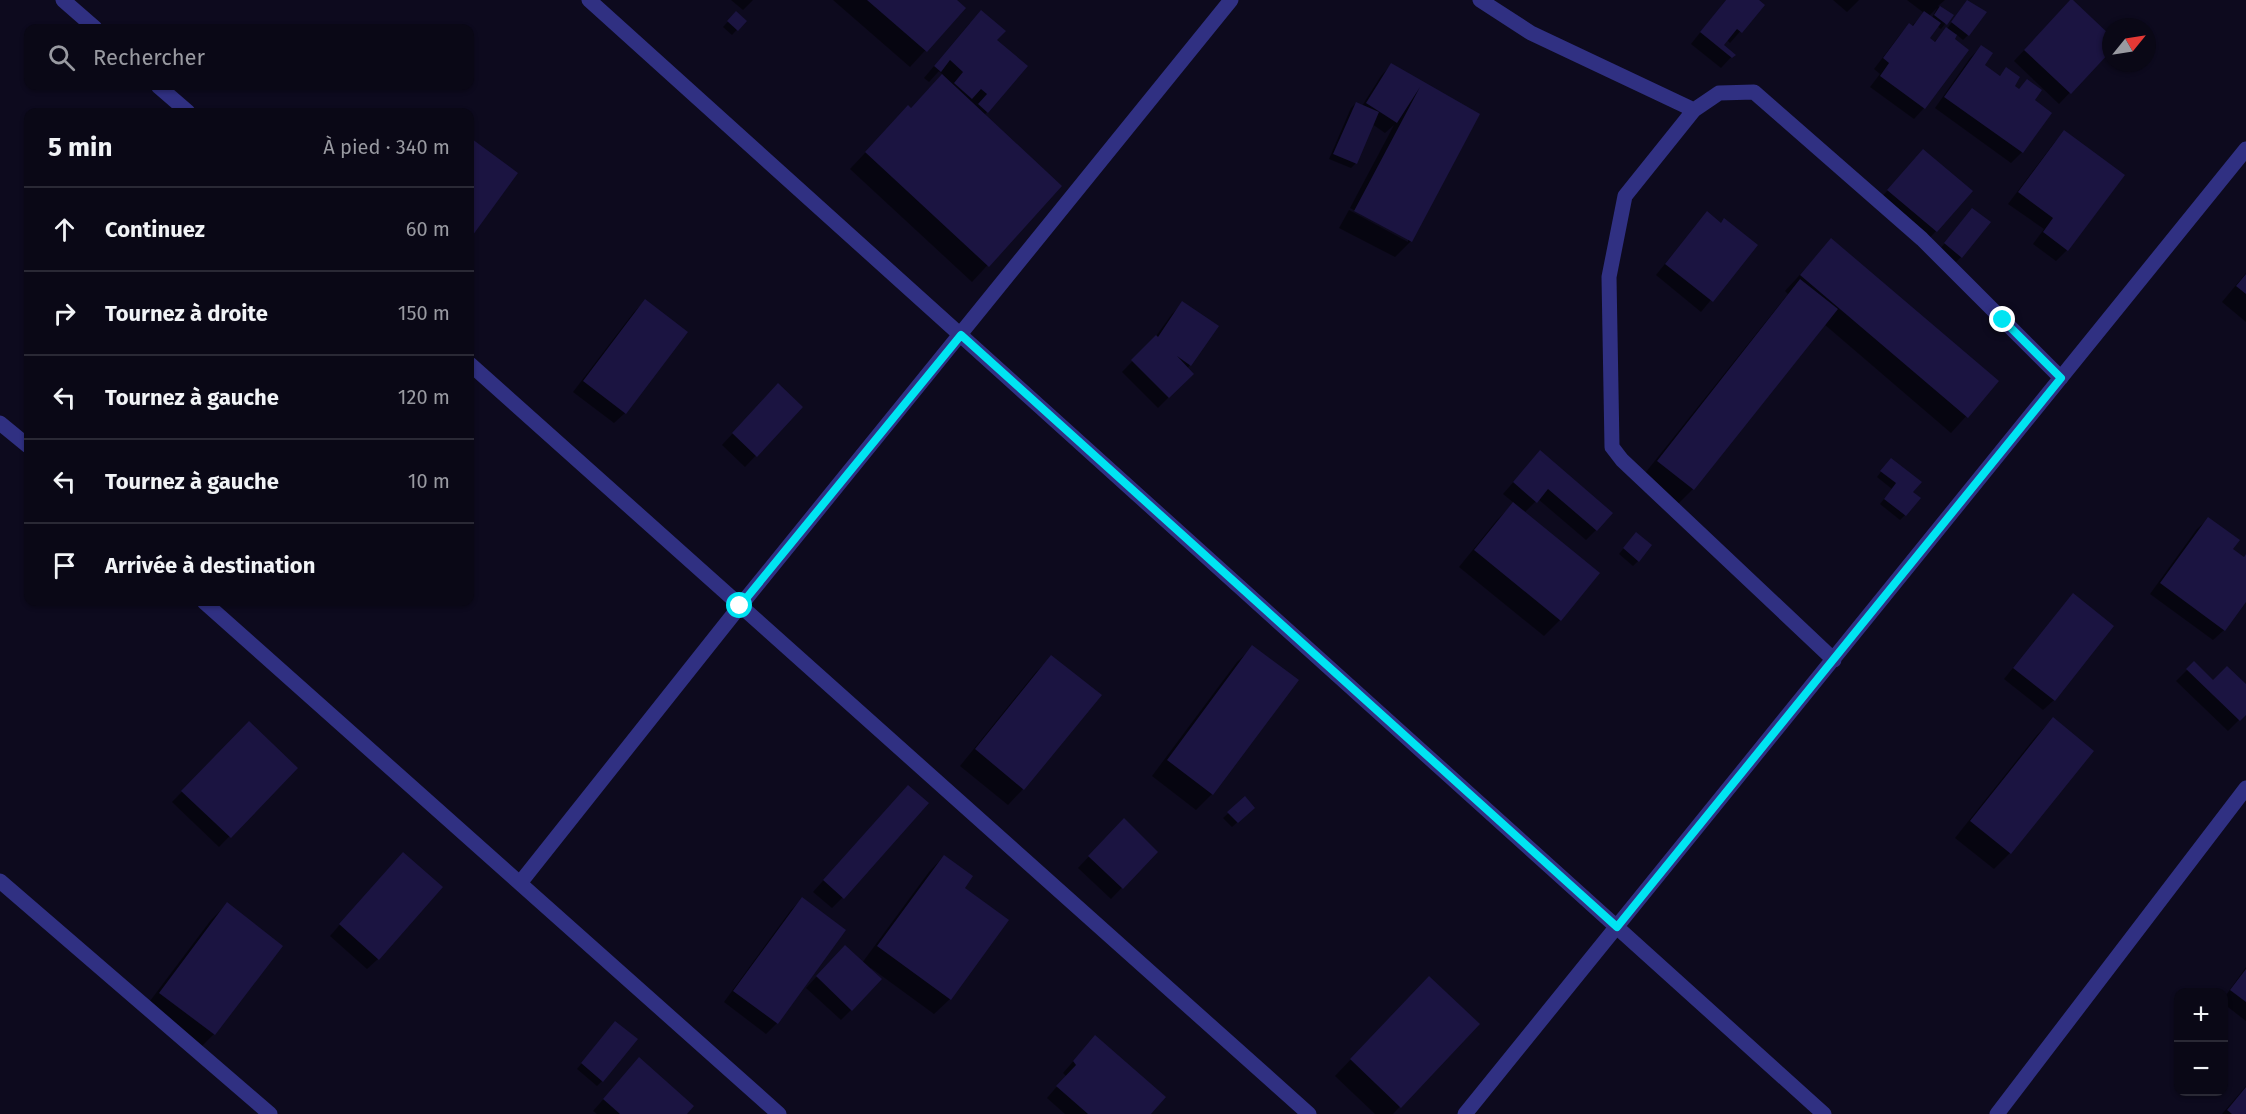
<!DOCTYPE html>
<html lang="fr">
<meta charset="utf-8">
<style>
body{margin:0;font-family:"Fira Sans",sans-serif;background:#181623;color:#f1f3f6}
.controls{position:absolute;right:18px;bottom:18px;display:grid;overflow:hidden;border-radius:12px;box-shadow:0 2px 4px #0004}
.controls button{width:54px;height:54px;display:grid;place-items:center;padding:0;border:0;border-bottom:2px solid #2a2935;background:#0a0816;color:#f1f3f6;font:30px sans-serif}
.compass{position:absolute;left:2102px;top:18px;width:54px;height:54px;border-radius:50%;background:#0a0816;box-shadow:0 2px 4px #0004;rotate:60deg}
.stop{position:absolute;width:18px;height:18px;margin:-14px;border:4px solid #00e4f2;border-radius:50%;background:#fff}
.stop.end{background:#00e4f2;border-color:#fff;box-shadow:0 2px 6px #0008}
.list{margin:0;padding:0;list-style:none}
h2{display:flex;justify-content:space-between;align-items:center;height:78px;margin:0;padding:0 24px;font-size:26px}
h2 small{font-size:20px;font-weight:400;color:#999aa1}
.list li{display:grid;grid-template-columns:39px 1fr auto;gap:18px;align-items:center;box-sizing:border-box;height:84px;padding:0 24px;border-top:2px solid #2a2935}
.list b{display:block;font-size:22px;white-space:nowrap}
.list em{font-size:20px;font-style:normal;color:#999aa1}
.icon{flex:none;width:33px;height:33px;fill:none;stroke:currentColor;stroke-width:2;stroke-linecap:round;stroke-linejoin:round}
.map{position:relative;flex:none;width:2246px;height:1114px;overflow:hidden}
.search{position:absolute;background:#0a0816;box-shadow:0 2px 4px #0004;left:24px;top:24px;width:450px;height:66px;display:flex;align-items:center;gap:15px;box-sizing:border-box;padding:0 21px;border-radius:12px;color:#999aa1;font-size:22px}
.panel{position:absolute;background:#0a0816;box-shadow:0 2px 4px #0004;left:24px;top:108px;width:450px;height:498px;border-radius:12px}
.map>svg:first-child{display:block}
</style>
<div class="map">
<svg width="2246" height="1114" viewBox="0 0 2246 1114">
<rect width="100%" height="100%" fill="#0d0a1e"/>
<path fill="#0007" fill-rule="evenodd" d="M731 0H753L743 10Z
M833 0H955L964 8 910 67Z
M1726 0H1757L1763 5 1730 43 1727 40 1722 45 1733 55 1721 68 1691 44Z
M1833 0H1859L1847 12Z
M1907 0H1945L1938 6 1952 15 1941 29 1937 26 1928 39 1933 43 1947 29 1963 6 1968 35 1963 40 1956 34 1924 108 1914 119 1870 87 1880 74 1874 69 1899 36 1909 25 1911 27 1924 13ZM1937 8 1932 18 1929 16Z
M2061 11 2111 38V49L2059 104 2014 61Z
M736 13 745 21 732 35 723 27Z
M970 23 995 40 987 112 984 115 1060 186 972 282 850 169 893 123 910 109 943 75 939 71 929 82 924 78Z
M1981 47 1983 65 1999 77 2006 69 2013 86 2018 90 2027 81 2032 101 2022 152 2011 163 1935 108 1970 58Z
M1391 65 1423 85 1411 241 1395 257 1339 228 1349 210 1408 242V238L1350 208 1394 125 1385 133 1372 124 1356 163 1351 168 1329 159 1351 108 1356 103 1362 106 1381 76Z
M2064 132 2067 250 2056 261 2033 244 2044 229 2008 204 2054 143Z
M472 141 516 174 470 236V143Z
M1923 151 1936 231 1926 242 1878 201Z
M1968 215 1961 257 1956 262 1940 249Z
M1697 224H1720L1756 245 1701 312 1656 275Z
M1832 240 1997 382 1951 433 1824 324 1693 489 1677 505 1642 477 1788 294 1785 291Z
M2246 273V322L2222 302Z
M645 301 625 413 614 423 573 392 634 312Z
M1183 303 1217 326 1187 369 1192 374 1158 408 1122 372 1154 339 1172 314Z
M767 396 801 407 745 467 722 445Z
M1530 463 1596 530 1586 540 1538 499 1524 513 1598 574 1560 620 1544 636 1459 567 1497 520 1514 503 1503 494Z
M1886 465 1911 493 1905 515 1900 520 1880 504 1892 489 1877 477Z
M2208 519 2231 549 2243 558 2246 555V599L2224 630 2213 640 2150 594 2197 529Z
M1631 539 1638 561 1633 566 1619 554Z
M2063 606 2054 700 2043 710 2004 679Z
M1253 647 1212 794 1196 810 1152 776 1237 662Z
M1052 657 1023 789 1008 805 960 766 1036 672Z
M2194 663 2213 682 2246 686V713L2228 731 2176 681Z
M2053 719 2010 853 1994 869 1955 838 2037 735Z
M249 723 296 768 219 847 172 802Z
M898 797 842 898 832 908 813 892Z
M1245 798 1253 808 1232 827 1223 818Z
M1113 831 1156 852 1111 899 1078 868Z
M944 856 963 888 950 999 934 1014 871 968 851 1010 841 1020 806 988 834 958 862 963 929 872Z
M393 864 378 959 367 969 330 936Z
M802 899 844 931 777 1023 766 1034 724 1002 791 910Z
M227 904 214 1034 198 1050 144 1009 211 920Z
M2246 967V1021L2224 1004V998Z
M1413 994 1478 1024 1393 1114H1375L1335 1076Z
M610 1028 602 1081 597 1086 577 1069Z
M1085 1048 1149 1114H1065L1047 1098 1066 1076 1063 1073Z
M629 1070 685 1114H597L593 1111Z
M2246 1086V1114H2222Z"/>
<path fill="#1b1441" d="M867 0H957L966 8 927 52Z
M1726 0H1759L1765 5 1742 33 1737 29 1724 45 1736 55 1732 58 1700 32Z
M1967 0 1987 12 1969 36 1951 22Z
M2070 0H2073L2111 36V51L2071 94 2024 50Z
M1940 6 1954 15 1947 25 1934 15Z
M981 10 1006 31 997 40 1028 66 988 113 978 104 987 94 981 89 972 99 954 83 963 72 950 60 941 72 934 66Z
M736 11 747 21 738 31 727 21Z
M1924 11 1941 23 1930 38 1935 42 1946 27 1957 35 1955 39 1969 50 1925 109 1880 76 1889 63 1883 58 1909 23 1913 26Z
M1981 45 1993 53 1985 65 2000 76 2006 67 2020 77 2015 86 2019 89 2027 79 2042 90 2035 100 2052 113 2023 153 1944 97Z
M1391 63 1480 114 1412 242 1354 211 1420 87 1397 123 1366 103Z
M942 74 1062 186 989 267 865 152 908 105 911 108Z
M1356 102 1379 112 1357 164 1333 154Z
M2064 130 2125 175 2068 251 2043 232 2053 218 2018 192Z
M472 139 518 173 470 239V142Z
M1923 149 1973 191 1937 232 1887 190Z
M1972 208 1991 222 1962 258 1944 243Z
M1707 211 1721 223 1724 218 1758 245 1713 302 1665 264Z
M1831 238 1999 381 1968 418 1800 275Z
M2246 274V294L2236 286Z
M1800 279 1838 309 1694 490 1657 461Z
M645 299 688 332 626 414 583 381Z
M1182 301 1219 326 1191 366 1177 356 1194 374 1169 398 1131 360 1156 335 1158 337Z
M778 383 803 407 757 457 732 433Z
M1540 450 1613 513 1597 531 1548 489 1537 503 1513 482Z
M1891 458 1922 482 1913 492 1921 498 1906 516 1884 499 1896 483 1880 471Z
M1513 502 1600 573 1561 621 1474 550Z
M2208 517 2240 540 2233 549 2244 557 2246 554V602L2225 631 2160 583Z
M1636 532 1652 545 1639 562 1623 548Z
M2073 593 2114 626 2055 701 2013 668Z
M1252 645 1299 680 1213 795 1167 760Z
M1051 655 1102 695 1024 790 975 749Z
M2194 661 2213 680 2227 666 2246 684V715L2240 721 2186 669Z
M2053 717 2094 751 2011 854 1970 821Z
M249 721 298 768 231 838 181 791Z
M908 785 929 803 844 899 823 880Z
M1245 796 1255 808 1238 823 1227 812Z
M1124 818 1158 852 1123 889 1088 856Z
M403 852 443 887 379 960 339 924Z
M944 855 973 876 965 888 1009 920 951 1000 877 946Z
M802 897 846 930 778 1024 733 991Z
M227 902 283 946 215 1035 159 993Z
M845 945 882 979 852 1011 816 976Z
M2246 969V1002L2230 990Z
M1429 976 1480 1024 1401 1108 1350 1059Z
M615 1021 638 1039 603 1082 581 1063Z
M1095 1035 1166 1097 1151 1114H1088L1056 1086 1076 1065 1073 1061Z
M639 1057 694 1106 687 1114H620L603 1099Z
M2246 1087V1114H2232L2227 1110Z"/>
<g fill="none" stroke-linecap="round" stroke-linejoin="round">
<path stroke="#303082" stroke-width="15" d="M63 0 95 28
M589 0 1824 1114
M1480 0 1531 33 1694 110
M158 86 188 112
M470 364 1309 1114
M0 423 28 446
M204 602 779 1114
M1834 660 1622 460 1612 447 1609 277 1625 196 1694 110 1719 93 1754 92 1922 239 2061 378
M0 881 270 1114
M520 883 740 606 1231 0
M1465 1114 2246 149
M1997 1114 2246 788"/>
</g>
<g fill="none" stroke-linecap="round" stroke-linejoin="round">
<path stroke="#00e4f2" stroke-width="8" d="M740 606 961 335 1617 927 2061 378 2003 320"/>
</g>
</svg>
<div class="controls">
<button>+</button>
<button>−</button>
</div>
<svg class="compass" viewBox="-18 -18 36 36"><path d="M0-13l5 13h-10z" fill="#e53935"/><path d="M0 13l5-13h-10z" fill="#999aa1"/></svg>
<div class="stop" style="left:740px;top:606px"></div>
<div class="stop end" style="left:2003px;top:320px"></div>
<div class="search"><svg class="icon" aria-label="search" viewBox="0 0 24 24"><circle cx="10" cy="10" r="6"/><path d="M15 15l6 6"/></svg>Rechercher</div>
<section class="panel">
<h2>5 min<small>À pied · 340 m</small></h2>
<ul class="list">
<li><svg class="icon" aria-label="ahead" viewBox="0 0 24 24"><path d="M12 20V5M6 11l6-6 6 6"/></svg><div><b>Continuez</b></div><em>60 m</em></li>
<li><svg class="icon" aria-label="right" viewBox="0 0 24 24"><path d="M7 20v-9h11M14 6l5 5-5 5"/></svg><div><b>Tournez à droite</b></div><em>150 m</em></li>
<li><svg class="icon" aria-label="left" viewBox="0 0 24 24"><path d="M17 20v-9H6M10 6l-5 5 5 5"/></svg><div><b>Tournez à gauche</b></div><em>120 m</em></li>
<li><svg class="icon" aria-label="left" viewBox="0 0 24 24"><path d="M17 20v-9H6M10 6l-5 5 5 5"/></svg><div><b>Tournez à gauche</b></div><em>10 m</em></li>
<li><svg class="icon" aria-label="arrive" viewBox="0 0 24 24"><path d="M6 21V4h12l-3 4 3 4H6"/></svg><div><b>Arrivée à destination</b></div></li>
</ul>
</section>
</div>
